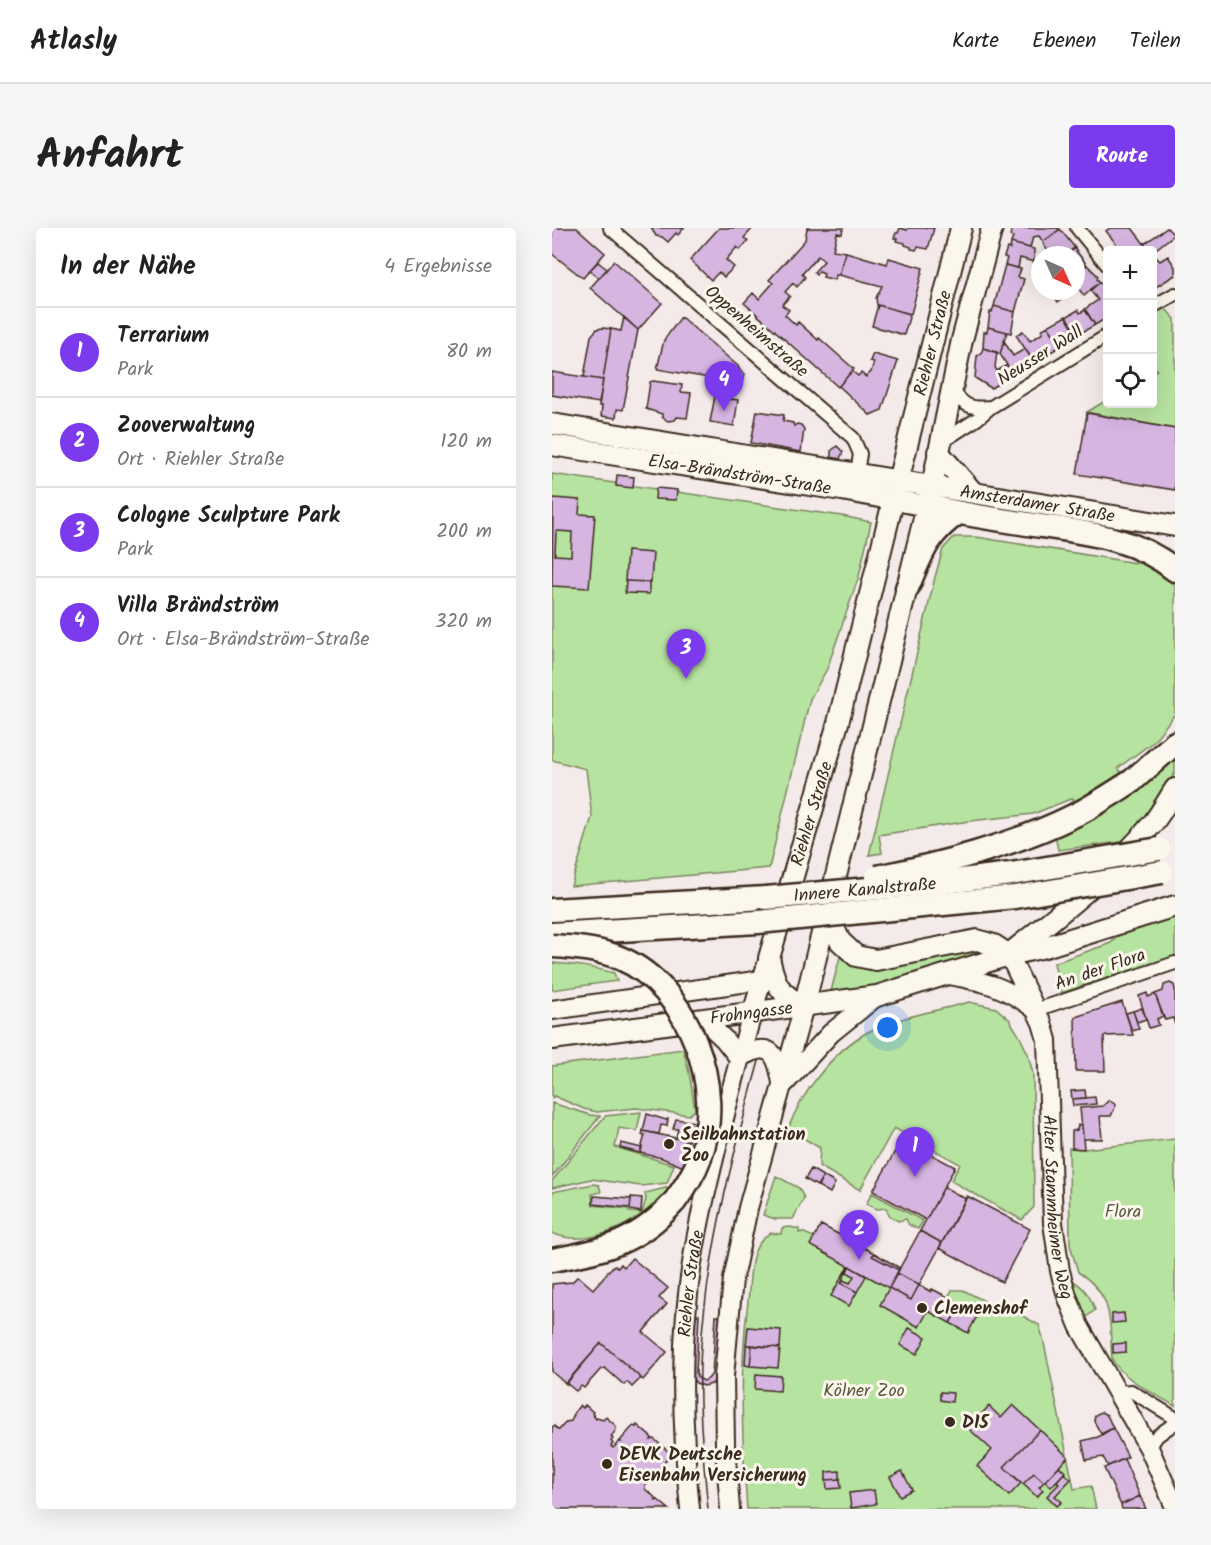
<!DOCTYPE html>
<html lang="de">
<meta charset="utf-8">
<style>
body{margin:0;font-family:Kalam,sans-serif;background:#f6f6f6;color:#222}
.controls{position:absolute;right:18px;top:18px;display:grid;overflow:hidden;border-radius:6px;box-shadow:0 6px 24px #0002}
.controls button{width:54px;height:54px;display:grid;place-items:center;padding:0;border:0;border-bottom:2px solid #e0e0e0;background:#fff;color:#222;font:30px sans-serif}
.compass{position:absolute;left:479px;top:18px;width:54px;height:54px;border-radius:50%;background:#fff;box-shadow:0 6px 24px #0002;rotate:135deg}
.you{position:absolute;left:336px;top:800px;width:21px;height:21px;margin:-15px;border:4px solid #fff;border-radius:50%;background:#1a73e8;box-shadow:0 0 0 9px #1a73e833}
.badge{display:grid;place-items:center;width:39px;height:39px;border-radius:50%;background:#7c3aed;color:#fff;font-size:20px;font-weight:700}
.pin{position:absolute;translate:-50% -50px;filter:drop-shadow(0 2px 3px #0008)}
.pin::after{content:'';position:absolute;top:32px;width:21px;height:18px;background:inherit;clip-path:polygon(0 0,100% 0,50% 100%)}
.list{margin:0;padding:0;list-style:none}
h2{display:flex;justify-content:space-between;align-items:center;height:78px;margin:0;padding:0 24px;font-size:26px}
h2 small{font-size:20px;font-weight:400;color:#767676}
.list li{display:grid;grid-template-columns:39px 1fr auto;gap:18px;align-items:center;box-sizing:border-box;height:90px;padding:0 24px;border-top:2px solid #e0e0e0}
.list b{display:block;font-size:22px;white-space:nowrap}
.list p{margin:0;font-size:20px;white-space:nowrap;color:#767676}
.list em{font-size:20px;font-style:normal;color:#767676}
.icon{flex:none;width:33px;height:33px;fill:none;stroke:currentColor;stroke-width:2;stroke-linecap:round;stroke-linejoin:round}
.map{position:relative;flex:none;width:623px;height:1281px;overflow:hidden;border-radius:6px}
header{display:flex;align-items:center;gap:36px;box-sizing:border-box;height:84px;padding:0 30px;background:#fff;border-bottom:2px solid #e0e0e0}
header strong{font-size:28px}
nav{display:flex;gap:33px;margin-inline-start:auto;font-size:21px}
.intro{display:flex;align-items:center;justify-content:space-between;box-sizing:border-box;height:144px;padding:0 36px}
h1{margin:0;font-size:42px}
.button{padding:15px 27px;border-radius:6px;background:#7c3aed;color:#fff;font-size:21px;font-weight:700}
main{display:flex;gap:36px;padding:0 36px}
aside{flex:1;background:#fff;border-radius:6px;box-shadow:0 6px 24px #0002}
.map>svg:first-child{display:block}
</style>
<header>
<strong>Atlasly</strong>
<nav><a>Karte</a><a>Ebenen</a><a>Teilen</a></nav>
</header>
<div class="intro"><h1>Anfahrt</h1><a class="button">Route</a></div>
<main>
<aside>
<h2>In der Nähe<small>4 Ergebnisse</small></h2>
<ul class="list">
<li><span class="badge">1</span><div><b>Terrarium</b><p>Park</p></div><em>80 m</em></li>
<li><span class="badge">2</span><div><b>Zooverwaltung</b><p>Ort · Riehler Straße</p></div><em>120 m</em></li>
<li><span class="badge">3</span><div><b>Cologne Sculpture Park</b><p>Park</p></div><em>200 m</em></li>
<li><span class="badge">4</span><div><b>Villa Brändström</b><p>Ort · Elsa-Brändström-Straße</p></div><em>320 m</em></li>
</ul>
</aside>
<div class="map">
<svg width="623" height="1281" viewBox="0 0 623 1281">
<rect width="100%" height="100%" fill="#f4eaea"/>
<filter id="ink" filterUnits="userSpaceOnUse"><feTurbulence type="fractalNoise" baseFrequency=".0167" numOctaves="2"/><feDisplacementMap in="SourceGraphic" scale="12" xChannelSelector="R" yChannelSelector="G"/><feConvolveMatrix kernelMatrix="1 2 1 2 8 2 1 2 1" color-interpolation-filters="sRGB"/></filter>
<g filter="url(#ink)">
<path fill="#b7e3a0" stroke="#79865f" stroke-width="1.5" d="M611 78 623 91V201L535 184 555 172 556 176H600L601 145 605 142 601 135V85Z
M0 246 290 288 319 294 307 348 275 441 258 471 217 640 19 658 40 589 34 541 0 532Z
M402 309H424L590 336 608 345 623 358V486L601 514 566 540 585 565 623 529V545L576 613 506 622 503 607 527 596 521 570 481 586 418 593 327 607 330 625 317 627 383 349 391 321Z
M623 685V728L509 765 502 735 559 715 575 700Z
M424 720V726L396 739 357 752 278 767 289 725Z
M0 735C22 736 41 739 62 745L65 753 0 762Z
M417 774 444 780 457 791 468 809 476 826 481 846 482 979 470 992 399 953 408 936 342 900 308 962 267 938 268 920 236 901C249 866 280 824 314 805 343 789 385 783 417 774Z
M131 821 137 844 143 882 137 887 84 880 45 884 32 881 2 868 0 870V838Z
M0 875 38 887 48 888 0 949Z
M89 884 85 903 67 900 63 919 122 937 115 955 89 958 39 951 0 960V953L53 888Z
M623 911V1178C604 1166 570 1151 560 1131 557 1093 563 1068 526 1044L518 1017 517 920 532 921Z
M224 948 247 960 252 970 241 991H223L211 987Z
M41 956 47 957 49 964 40 966 41 977 76 981 77 984 90 985 94 971 93 965 118 959C95 990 40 1023 0 1005V964Z
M320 965 371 993 366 1001 357 997 354 991 346 993 337 987 334 980 325 981 314 976Z
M238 999 247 1001V1005L250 1004 346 1045 378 1063 380 1061 396 1069 400 1062H411L442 1078 449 1076 487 1097 491 1110 522 1261 539 1258 544 1281H195C190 1211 187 1143 196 1073 198 1057 197 1038 203 1023 206 1015 212 1010 218 1005L229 1006 230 1000Z
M517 1050C531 1058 538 1067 543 1082L532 1091Z"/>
<path fill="#d6b5e1" stroke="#3b2a1e" stroke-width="1.5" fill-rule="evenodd" d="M0 0H25L53 25 31 50 0 26Z
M99 0H132L126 7 124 5 116 14 110 9 104 8Z
M167 0H201L192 10 196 13 188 22 185 19 174 32 182 39 172 49 167 44 159 52 138 32Z
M255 0H291L290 6 285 5 281 22 294 24 287 47H284L283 52 271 49 272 45 267 43 264 47 262 44 272 33 266 28 250 46 253 49 245 59 241 55 233 64 238 68 230 77 237 82 233 87 244 97 246 94 266 112 267 110 302 141 286 159 192 75 201 65 207 71 221 55 217 52 253 12Z
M348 0 355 2 356 0H382L376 21 366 19 364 22 359 21V19L353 17V15L344 13 345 10H342L344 5H346Z
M460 0H506L507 2 491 14 487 8 481 9 478 20 459 15 461 9 458 8Z
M558 0H580L597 22H569L554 3Z
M615 0 622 7 600 24 597 22 592 16Z
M508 1 523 20 514 27H496L498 25 492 18 491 14Z
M459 15 482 21V34L468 30 466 40 453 37 455 30 452 29 455 20 458 21Z
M522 20 535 37 524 46V27H514Z
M294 24 335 36 337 30 371 40 359 86 325 77 324 70 330 58 287 47Z
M616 28 623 39V47L604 59 600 58V32L604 29 608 33Z
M62 33 110 75 86 102 38 60Z
M46 34 55 41 47 50 38 42Z
M453 37 469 41 466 49 472 51 463 84 442 78Z
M535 37 546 48 545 51 548 54 532 68 524 57V46Z
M548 54 556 64V89L543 97 533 81 546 72 538 62Z
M502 63H521L506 74 500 65Z
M326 77 358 86 352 107 320 98Z
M442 78 463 84 459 105 436 99 438 84H440Z
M526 82 528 85 533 82 543 97 525 107 514 89Z
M514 88 525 107 509 118 496 98Z
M72 89 86 102 71 182 65 181 64 190 49 188 50 178H47L59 101 69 103Z
M129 89 187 139 186 140 193 146 191 153 186 154 180 152V154L105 141 112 112Z
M496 98 509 118 482 134 464 107 471 103 478 113 491 105 489 102Z
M436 99 455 104 448 126 431 120 432 104H435Z
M51 100 59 101 51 152 32 149 39 108 45 101Z
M452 113 461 128 473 121 482 134 461 147 448 126Z
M431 120 445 124 443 139 445 143 455 137 461 147 439 160 423 150 425 128 429 126Z
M321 126 346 133 330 182 318 187 287 158 300 143 306 148 309 145 314 149 319 144 322 134 318 133Z
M0 144 51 152 47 175 0 167Z
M101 153 130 157 129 164 139 165 135 190 125 189 123 192 116 193 110 189V186L94 181 98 154Z
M170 167 173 170 186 172 182 198 158 194 163 168Z
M205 183 232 187 231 193 241 195 242 198 245 196 249 197 252 201 249 224 199 215Z
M535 185 623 201V262L525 246Z
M285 218 291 224 288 231 279 229V223Z
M65 247 82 249 81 260 64 258Z
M104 260 125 262 124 272 103 271Z
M1 270 28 272 27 286 43 287 37 360 0 358ZM4 303 20 304 19 328 3 327Z
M75 323 101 325 99 354 73 353Z
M74 353 97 354V366L73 365Z
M618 755 622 757 623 761V797L621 790 613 792 603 766 611 763 612 757Z
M595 765 596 769 603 766 611 788 605 791 607 797 597 800 587 768Z
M570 774 581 807 552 808 553 843H524L523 789Z
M590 780 594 791 585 794 581 783Z
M581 783 587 801 580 803 574 785Z
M533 862 534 870 520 871 519 863Z
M543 869 544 876 521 878 520 871Z
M557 872 564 877 559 888H548L550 911H531L528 880 551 878Z
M95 886 114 892 116 891 115 898 109 897 107 906 91 903Z
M124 891 143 894 137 913 124 910 126 901H121Z
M140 897 146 898 134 940 110 930 88 925 93 907H90L91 903 137 913Z
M526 897H530L532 921 520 920V903L525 902Z
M350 911 403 939 374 992 321 963Z
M69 915 90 920 88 925 68 920Z
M259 941 271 948 265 958 253 951Z
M271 948 283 955 278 965 266 958Z
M392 959 414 971 390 1015 368 1003Z
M42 968 79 971 78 980 41 976Z
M415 968 478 1001 450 1054 387 1020Z
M79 969 90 970 89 984 78 982Z
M269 997 322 1025 320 1028 347 1042 337 1060 258 1017Z
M368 1003 390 1015 367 1057 345 1045Z
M322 1025 348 1040 347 1042 320 1028Z
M80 1030 116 1060 107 1070 115 1076 91 1104 115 1124 91 1152 49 1115 14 1156 0 1144V1056L20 1054 26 1048 41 1061 62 1037 66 1040 69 1036 72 1039Z
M296 1038H297L289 1055 305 1064 297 1078 279 1068Z
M297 1038 314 1048 305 1064 289 1055 291 1052 298 1055 302 1048 295 1044Z
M345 1045 367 1057 359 1072 337 1060Z
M367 1057 379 1064 380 1061 409 1076 398 1095 376 1083 367 1099 328 1077 337 1060 359 1072Z
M409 1076 426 1086 416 1105 398 1095Z
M572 1085 573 1094 560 1095V1086Z
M141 1087H147L144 1145 146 1150 152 1153 156 1151 160 1146 164 1088 169 1089 164 1150 160 1156 152 1158 144 1155 140 1150Z
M196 1099 229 1102 228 1120 194 1117Z
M357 1100 374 1109 365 1126 348 1117Z
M49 1115 89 1150 80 1159 75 1154 72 1157 53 1140 49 1141 32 1160 29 1158 24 1163 14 1155Z
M574 1115V1124L561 1125V1116Z
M194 1117H200L198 1138 193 1137Z
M200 1117 228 1120 226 1140 198 1138Z
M204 1146 229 1148 228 1163 203 1161Z
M388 1164 401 1165 400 1174 388 1172Z
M28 1177 31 1180 33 1177 41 1184 40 1185 44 1191 45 1190 51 1192 54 1189 64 1198V1202L59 1209 61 1211 59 1213 61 1216 59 1218 61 1220 67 1214H69L68 1213 81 1198 84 1199 85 1197 100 1210 99 1212 102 1211 117 1224V1229L104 1244H101L103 1245 93 1257V1261L105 1271 103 1273 106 1272 117 1281H0V1199L2 1198 7 1202 14 1194 19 1193 22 1187 21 1186Z
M461 1177 488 1202 452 1239 469 1255 457 1268 425 1238 440 1222 416 1200 437 1178 449 1190Z
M549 1184 555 1187 561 1200 549 1206 542 1193 543 1187Z
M561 1200 576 1229 556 1238 551 1229 534 1232 530 1213 546 1209Z
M488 1202 516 1229 492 1254 482 1245 471 1256 452 1239Z
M572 1231 588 1268 569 1277 552 1240Z
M507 1238 513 1244 499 1259 493 1253Z
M288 1243V1251L274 1252V1244Z
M350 1243 360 1262 348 1268 338 1249Z
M482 1245 492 1254 487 1259 491 1262 485 1269 471 1256Z
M512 1245 519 1251 503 1268 510 1274 505 1278 495 1268 507 1256 505 1253Z
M288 1251 289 1260 275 1261 274 1252Z
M322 1262 324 1276 299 1280 297 1265Z
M588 1268 594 1281H570L569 1277Z"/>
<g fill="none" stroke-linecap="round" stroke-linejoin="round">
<g stroke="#3b2a1e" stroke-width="16">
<path id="street" d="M58 0 301 210 308 226 305 245
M525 0 556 38
M600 79 623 66
M399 161C412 178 417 181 439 179
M388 215 425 191 439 179 556 107
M484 782 623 735
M566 1164 579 1163 623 1190
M597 1220 605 1208 623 1195"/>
</g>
<g stroke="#3b2a1e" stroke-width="22">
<g id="secondary">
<path id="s1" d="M457 727 490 795 495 812 501 995 508 1043 515 1068 527 1098 597 1220 623 1279"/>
<path d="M397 747C434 754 452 758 483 781"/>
<path d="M0 782 210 752"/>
<path d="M152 792 172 811 187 830C219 811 225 826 230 855"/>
<path d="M232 856 279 805 325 768"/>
<path id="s2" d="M138 1281C131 1213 128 1144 135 1076 140 1019 154 962 168 906 183 847 198 788 217 730"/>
<path d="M178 1281 173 1217 172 1148 181 1051 196 980 252 778"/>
</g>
</g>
<g stroke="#3b2a1e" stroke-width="24">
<g id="primary">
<path id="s3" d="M0 196 623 298"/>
<path id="s4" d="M0 217 290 262 375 278"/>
<path d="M386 224 420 263"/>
<path d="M276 686 288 713 304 728 324 732 425 712 442 717 457 727"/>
<path d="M461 723C510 684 561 644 601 595 609 585 616 572 623 561"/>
<path id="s5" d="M252 778C227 766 223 756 217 730L286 495 409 0"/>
<path d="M252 778 380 258 410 112 440 0"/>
<path id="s6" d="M0 811 325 768 457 727 493 719 623 678"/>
</g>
</g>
<g stroke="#3b2a1e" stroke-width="27">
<path id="highway" d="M375 278C412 287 450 292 489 298 536 305 584 310 623 342
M355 360C369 327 375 306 406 285
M580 553 623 515
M0 682 214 670
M0 706 206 694
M0 1032C52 1023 87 1014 123 973"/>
</g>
<use href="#street" stroke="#fbf7ec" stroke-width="12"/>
<use href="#secondary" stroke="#fbf7ec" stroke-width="18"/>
<use href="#primary" stroke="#fbf7ec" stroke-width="20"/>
<use href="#highway" stroke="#fbf7ec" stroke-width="22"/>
<path stroke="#3b2a1e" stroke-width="1.5" d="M156 1281C151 1227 145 1172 149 1118 156 1020 181 927 207 833"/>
<g stroke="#3b2a1e" stroke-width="27" stroke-linecap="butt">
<g id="highway-bridge">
<path d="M325 649C387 637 465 616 521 588 542 578 561 565 580 553"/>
<path id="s7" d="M214 670 385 655 459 646 607 621"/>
<path d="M206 694 463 669 610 644"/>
<path d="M0 718C22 719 47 721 68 730 137 759 174 860 148 929 142 946 133 959 123 973"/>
</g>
</g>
<use href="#highway-bridge" stroke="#fbf7ec" stroke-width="22"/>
</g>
</g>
<g fill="#3b2a1e" stroke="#fbf7ec" stroke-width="2">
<circle cx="117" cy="916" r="6"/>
<circle cx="370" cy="1080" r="6"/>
<circle cx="398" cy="1194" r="6"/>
<circle cx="55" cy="1236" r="6"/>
</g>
<g text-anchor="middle" stroke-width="6" stroke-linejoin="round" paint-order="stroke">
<g font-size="18" fill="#3b2a1e" stroke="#fbf7ec">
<text transform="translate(205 103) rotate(41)" y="6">Oppenheimstraße</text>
<text dy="6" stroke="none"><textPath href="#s5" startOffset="699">Riehler Straße</textPath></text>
<text transform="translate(488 127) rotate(-32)" y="6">Neusser Wall</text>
<text dy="6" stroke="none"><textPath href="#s4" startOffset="190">Elsa-Brändström-Straße</textPath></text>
<text dy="6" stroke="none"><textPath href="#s3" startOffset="492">Amsterdamer Straße</textPath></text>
<text dy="6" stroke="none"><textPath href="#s5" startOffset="213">Riehler Straße</textPath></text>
<text dy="6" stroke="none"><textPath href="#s7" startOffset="99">Innere Kanalstraße</textPath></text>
<text transform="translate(548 741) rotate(-19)" y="6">An der Flora</text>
<text dy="6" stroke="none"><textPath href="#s6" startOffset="201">Frohngasse</textPath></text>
<text dy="6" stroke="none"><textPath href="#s1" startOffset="261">Alter Stammheimer Weg</textPath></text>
<text dy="6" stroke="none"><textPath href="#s2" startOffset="226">Riehler Straße</textPath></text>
</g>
<g font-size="18" font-weight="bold" fill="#3b2a1e" stroke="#fbf7ec" text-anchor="start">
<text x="129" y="912">Seilbahnstation<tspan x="129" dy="21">Zoo</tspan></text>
<text x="382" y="1086">Clemenshof</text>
<text x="410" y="1200">D15</text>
<text x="67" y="1232">DEVK Deutsche<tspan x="67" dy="21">Eisenbahn Versicherung</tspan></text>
</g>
<g font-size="18" fill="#5a583e" stroke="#fbf7ec">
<text x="571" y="989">Flora</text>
<text x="312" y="1168">Kölner Zoo</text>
</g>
</g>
</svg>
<div class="controls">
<button>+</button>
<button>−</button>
<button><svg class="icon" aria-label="locate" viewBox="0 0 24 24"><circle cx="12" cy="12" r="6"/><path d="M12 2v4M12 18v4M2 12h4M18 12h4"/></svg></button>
</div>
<svg class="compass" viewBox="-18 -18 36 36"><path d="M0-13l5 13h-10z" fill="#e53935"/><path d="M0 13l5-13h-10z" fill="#767676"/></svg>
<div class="you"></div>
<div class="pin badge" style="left:363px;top:949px">1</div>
<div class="pin badge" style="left:307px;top:1032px">2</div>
<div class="pin badge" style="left:134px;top:451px">3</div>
<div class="pin badge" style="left:172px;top:183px">4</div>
</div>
</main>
